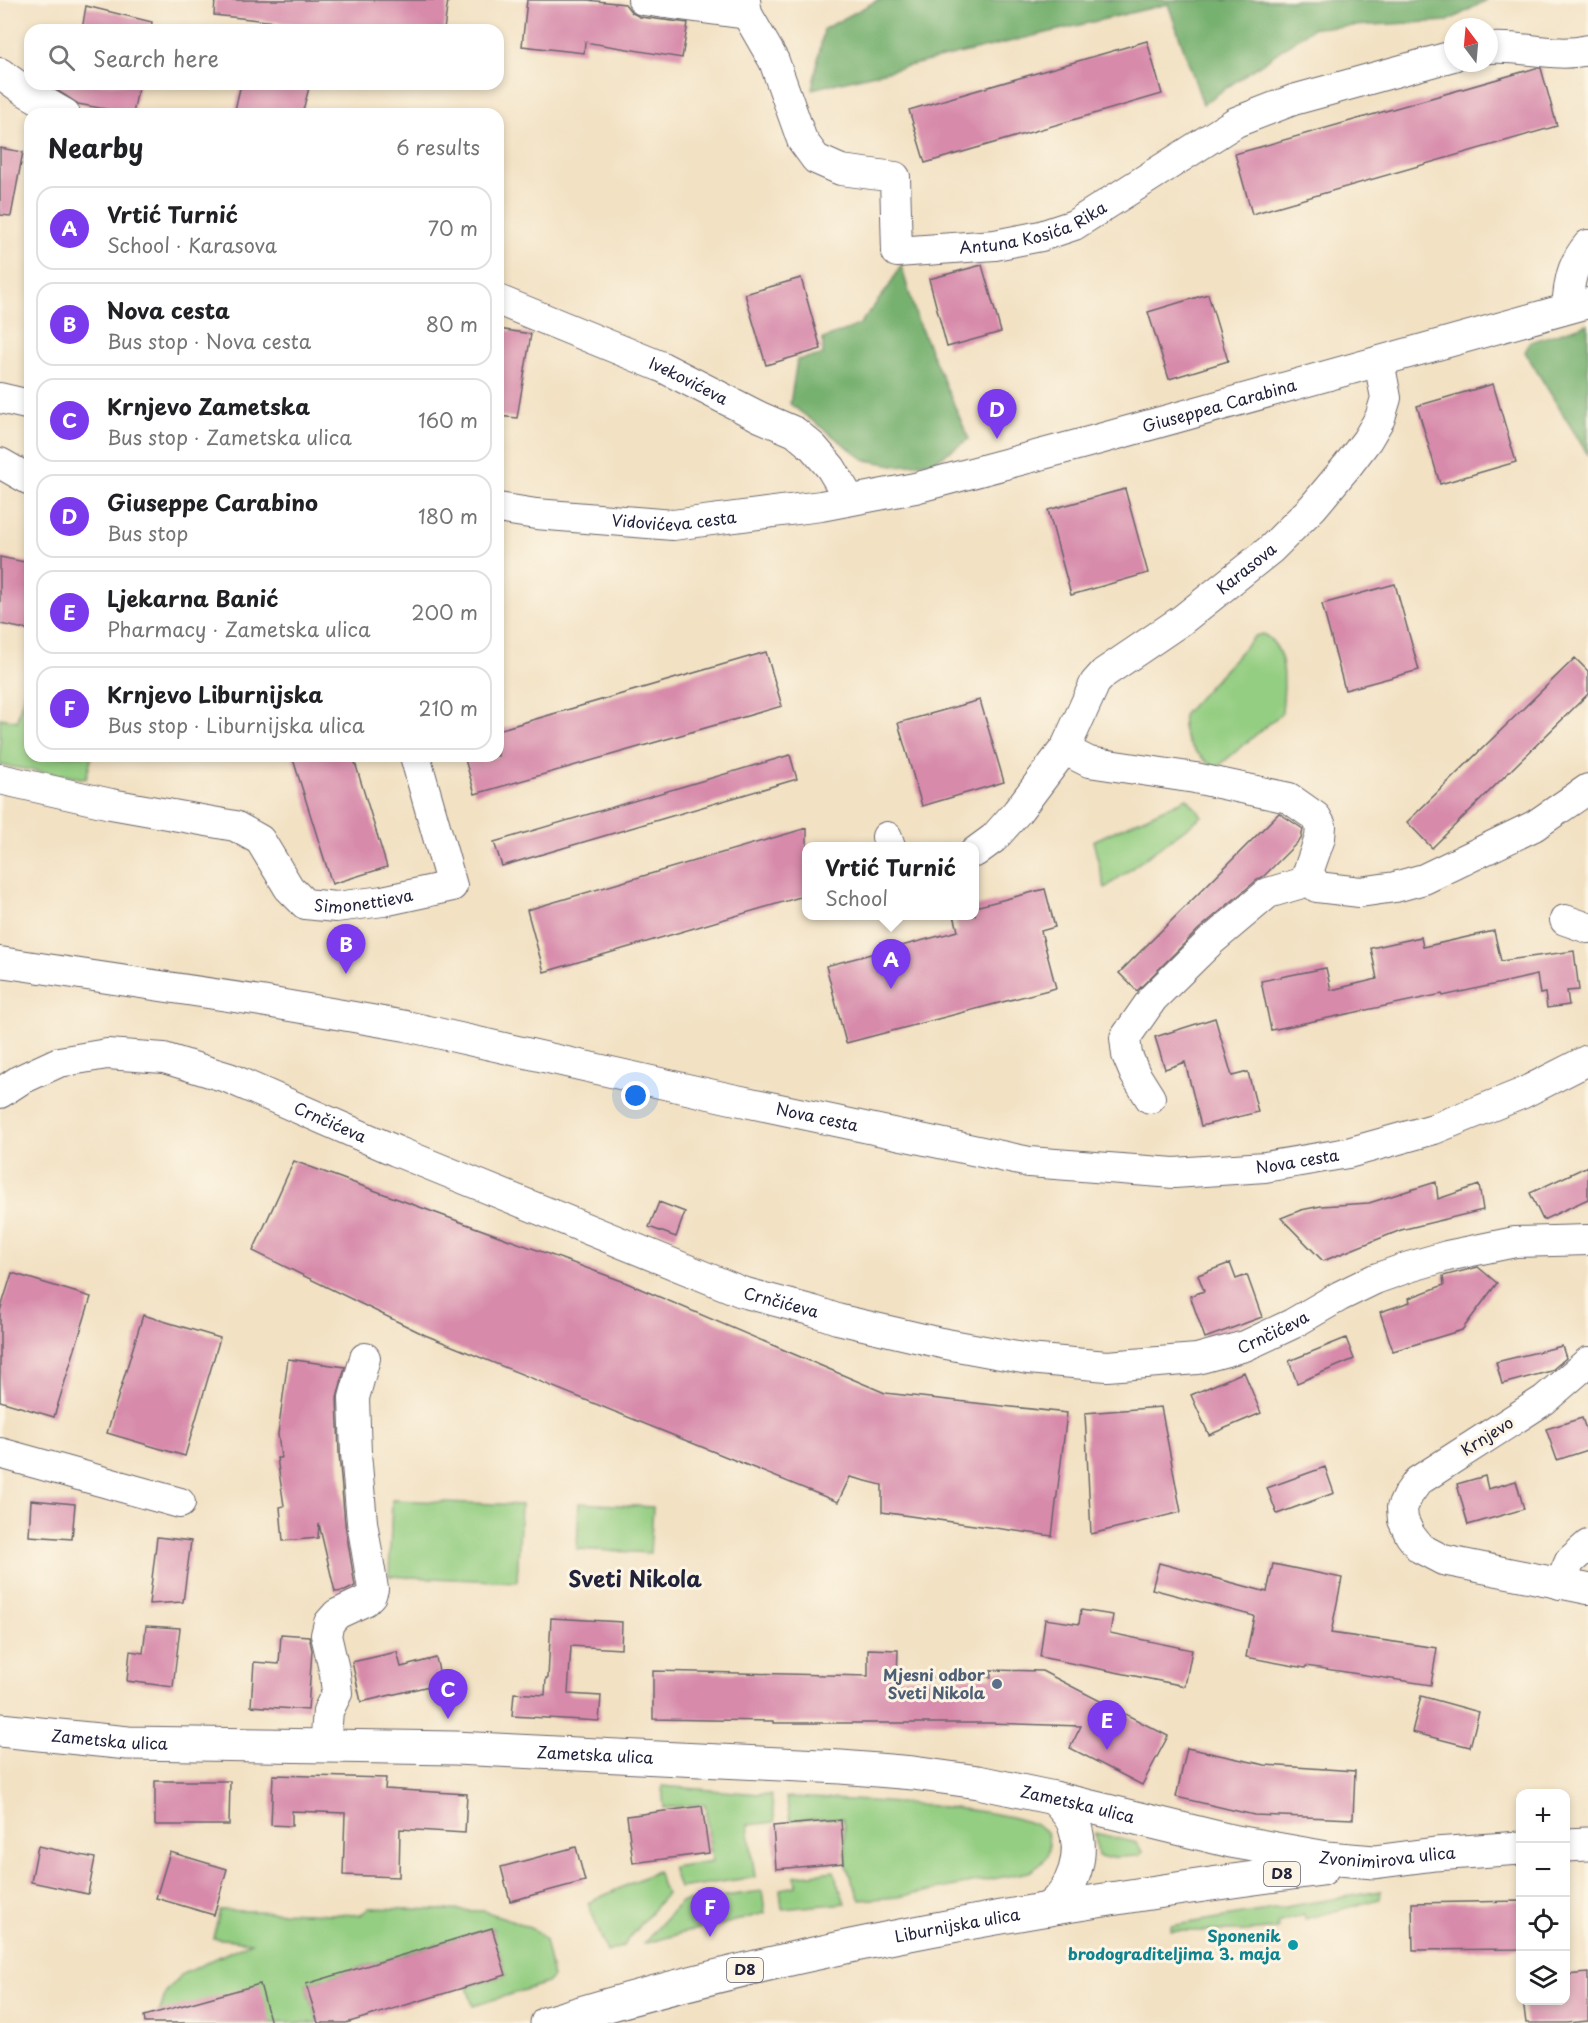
<!DOCTYPE html>
<meta charset="utf-8">
<style>
body{margin:0;font-family:"Playpen Sans",sans-serif;background:#f6f6f6;color:#202124}
.controls{position:absolute;right:18px;bottom:18px;display:grid;overflow:hidden;border-radius:12px;box-shadow:0 3px 9px #0003}
.controls button{width:54px;height:54px;display:grid;place-items:center;padding:0;border:0;border-bottom:2px solid #e0e0e0;background:#fff;color:#202124;font:30px sans-serif}
.compass{position:absolute;left:1444px;top:18px;width:54px;height:54px;border-radius:50%;background:#fff;box-shadow:0 3px 9px #0003;rotate:344deg}
.you{position:absolute;left:636px;top:1096px;width:21px;height:21px;margin:-15px;border:4px solid #fff;border-radius:50%;background:#1a73e8;box-shadow:0 0 0 9px #1a73e833}
.badge{display:grid;place-items:center;width:39px;height:39px;border-radius:50%;background:#7c3aed;color:#fff;font-size:20px;font-weight:700}
.pin{position:absolute;translate:-50% -50px;filter:drop-shadow(0 2px 3px #0008)}
.pin::after{content:'';position:absolute;top:32px;width:21px;height:18px;background:inherit;clip-path:polygon(0 0,100% 0,50% 100%)}
.popup{position:absolute;left:802px;top:842px;width:177px;height:78px;box-sizing:border-box;display:grid;place-content:center;border-radius:12px;background:#fff;filter:drop-shadow(0 2px 4px #0005);font-size:20px;white-space:nowrap;color:#757577}
.popup b{font-size:22px;color:#202124}
.popup::after{content:'';position:absolute;left:50%;top:100%;margin-left:-12px;border:12px solid transparent;border-top-color:#fff}
.list{margin:0;padding:0;list-style:none}
h2{display:flex;justify-content:space-between;align-items:center;height:78px;margin:0;padding:0 24px;font-size:26px}
h2 small{font-size:20px;font-weight:400;color:#757577}
.list li{display:grid;grid-template-columns:39px 1fr auto;gap:18px;align-items:center;box-sizing:border-box;height:84px;margin:0 12px 12px;padding:0 12px;border:2px solid #e0e0e0;border-radius:18px}
.list b{display:block;font-size:22px;white-space:nowrap}
.list p{margin:0;font-size:20px;white-space:nowrap;color:#757577}
.list em{font-size:20px;font-style:normal;color:#757577}
.icon{flex:none;width:33px;height:33px;fill:none;stroke:currentColor;stroke-width:2;stroke-linecap:round;stroke-linejoin:round}
.map{position:relative;flex:none;width:1588px;height:2023px;overflow:hidden}
.search{position:absolute;background:#fff;box-shadow:0 3px 9px #0003;left:24px;top:24px;width:480px;height:66px;display:flex;align-items:center;gap:15px;box-sizing:border-box;padding:0 21px;border-radius:18px;color:#757577;font-size:22px}
.panel{position:absolute;background:#fff;box-shadow:0 3px 9px #0003;left:24px;top:108px;width:480px;height:654px;border-radius:18px}
.map>svg:first-child{display:block}
</style>
<div class="map">
<svg width="1588" height="2023" viewBox="0 0 1588 2023">
<rect width="100%" height="100%" fill="#fcf5e5"/>
<filter id="ink" filterUnits="userSpaceOnUse"><feTurbulence type="fractalNoise" baseFrequency=".0167" numOctaves="2"/><feDisplacementMap in="SourceGraphic" scale="12" xChannelSelector="R" yChannelSelector="G"/><feConvolveMatrix kernelMatrix="1 2 1 2 8 2 1 2 1" color-interpolation-filters="sRGB"/></filter>
<filter id="wash" filterUnits="userSpaceOnUse"><feTurbulence type="fractalNoise" baseFrequency=".008" numOctaves="4" result="noise"/><feDisplacementMap in="SourceGraphic" scale="24" xChannelSelector="R" yChannelSelector="G"/><feGaussianBlur stdDeviation="1.35" result="paint"/><feColorMatrix in="noise" values="0 0 0 0 0 0 0 0 0 0 0 0 0 0 0 0 0 1.4 0 .05"/><feComposite in="paint" operator="in"/></filter>
<g filter="url(#wash)">
<rect width="100%" height="100%" fill="#f2e1c3"/>
<path fill="#94ce82" stroke="#5b785e" stroke-width="1.5" d="M1263 634C1290 649 1284 687 1282 713L1215 769C1196 752 1180 743 1183 715L1255 636Z
M30 667V756H92L86 779 0 765V718L17 721Z
M1187 798 1202 816 1105 888 1093 841Z
M392 1500 521 1505 517 1582 389 1576Z
M579 1503 653 1507 650 1553 577 1549Z
M662 1786 771 1795 775 1822 748 1825 755 1877 679 1888 672 1867 712 1861 705 1804 664 1808Z
M786 1797C828 1799 1022 1805 1045 1831 1049 1836 1049 1843 1049 1849 1047 1861 1039 1866 1029 1872L898 1897 860 1900 847 1868 843 1818 790 1820Z
M1095 1833 1137 1843 1142 1852 1139 1856 1103 1858 1098 1856Z
M657 1871 666 1894 623 1946 607 1952 588 1903Z
M834 1871 845 1903 782 1909 780 1889 796 1886 795 1876Z
M762 1891 765 1913 709 1928 708 1926 643 1944 681 1902Z
M1381 1891 1380 1899 1305 1919 1304 1915 1277 1923 1278 1928 1245 1931H1171V1926Z
M369 1908 484 1911 511 1920 537 1931 545 1940 553 1977 547 1983 473 2006 467 1987 506 1975 492 1928 306 1984 318 2023H156L166 1992 182 1974 251 1942 213 1938 220 1910 361 1915Z"/>
<path fill="#77b170" stroke="#4c6a56" stroke-width="1.5" d="M878 0H1487L1448 21 1313 28 1203 104 1168 4 812 89 824 29Z
M901 265 918 322 969 439 935 461 899 466 865 460 790 404 797 360 823 355V339L859 325 888 288Z
M1588 324V455L1525 352 1530 342Z"/>
<g id="blocks">
<path fill="#d78aaa" d="M215 0H448L444 30H347L214 15Z
M527 0H587L625 4 632 13 640 17 688 23 682 58 585 42 584 53 522 46Z
M86 6 152 22 151 30H82Z
M1147 41 1162 94 925 163 909 110Z
M1536 68H1541L1557 126 1252 214 1235 154Z
M47 84H139L133 114 78 104Z
M241 84H310L302 114H234Z
M0 148 23 152 11 216 0 215Z
M982 265 1001 332 947 347 929 279Z
M801 278 821 349 766 365 745 294Z
M1208 294 1228 361 1169 379 1148 312Z
M498 329 531 334 517 418 498 416Z
M1493 384 1516 462 1440 484 1417 406Z
M1125 489 1148 573 1071 595 1048 510Z
M0 557 30 563V630L0 624Z
M1395 584 1419 670 1345 690 1322 604Z
M766 652 782 706 475 794 464 756H498V730Z
M1575 658 1588 671V694L1432 848 1407 822Z
M980 700 1004 782 922 806 898 723Z
M790 755 797 779 502 866 494 842Z
M292 756H353L387 867 332 884Z
M1279 813 1303 829 1301 839 1264 876 1257 880 1199 929 1137 991 1119 973Z
M807 828V895L544 972 527 910Z
M1045 889 1055 927 1041 931 1056 988 846 1043 826 966 958 931 954 915H975V907Z
M1494 931 1501 961 1574 951 1579 990 1567 991 1569 1005 1547 1008 1545 993 1540 994 1537 975 1443 996 1442 994 1271 1030 1261 981 1326 968 1331 990 1377 979 1371 948 1421 937 1423 947Z
M1215 1018 1232 1076 1248 1072 1258 1112 1201 1126 1185 1062 1165 1069 1155 1037Z
M294 1161 622 1281 885 1393 1067 1413 1052 1536 882 1512V1485L850 1477 838 1502 425 1335 253 1251Z
M1588 1166V1199L1543 1220 1530 1193Z
M1436 1182 1438 1199 1479 1185 1483 1210 1401 1230 1323 1261 1281 1218 1301 1210 1321 1206 1369 1203Z
M659 1202 685 1212 676 1237 649 1227Z
M1230 1263 1236 1279 1247 1275 1262 1317 1205 1338 1190 1296 1204 1291 1198 1275Z
M1478 1267 1497 1283 1462 1330 1393 1351 1380 1312 1410 1302 1409 1298 1444 1285 1443 1276Z
M12 1273 91 1297 54 1417 0 1401V1311Z
M143 1315 220 1338 185 1456 107 1433Z
M1346 1338 1354 1359 1297 1383 1289 1361Z
M1562 1346 1566 1358 1551 1371 1502 1384 1496 1362Z
M288 1359 345 1367 337 1398 339 1454 345 1524 355 1586 345 1591 335 1592 319 1524 318 1538 283 1541 280 1507 284 1506 277 1458H281L278 1434Z
M1244 1372 1261 1413 1209 1435 1191 1395Z
M1161 1407 1181 1512 1091 1534 1085 1413Z
M1582 1418 1588 1435V1450L1557 1460 1546 1429Z
M1325 1467 1334 1493 1277 1514 1267 1488Z
M1485 1476 1488 1489 1516 1481 1524 1509 1468 1525 1457 1484Z
M31 1500 75 1504 72 1539 29 1536Z
M157 1537 191 1541 183 1602 149 1604Z
M1159 1563 1267 1592 1273 1564 1342 1578 1331 1633 1437 1648 1431 1685 1306 1666 1305 1668 1246 1657 1254 1616 1152 1589Z
M1081 1610 1113 1615 1110 1633 1192 1650 1185 1686 1040 1657 1045 1619 1079 1624Z
M551 1618 622 1622 621 1649 571 1646 568 1694 601 1696 599 1721 512 1716 514 1693 545 1695 546 1678H548Z
M146 1626 180 1628 173 1687 127 1681 130 1651 143 1653Z
M281 1634 309 1636 312 1650 308 1710 251 1706 254 1662 279 1664Z
M868 1649 898 1650 897 1678 991 1677V1670L1042 1671 1168 1736 1142 1785 1070 1748 1081 1726 990 1723H774V1721L653 1719V1671L868 1676Z
M397 1652 401 1667 436 1658 442 1683 361 1702 352 1662Z
M1421 1696 1479 1712 1470 1747 1412 1732Z
M1187 1748 1265 1765 1355 1771 1353 1819 1254 1815 1176 1797Z
M273 1775 386 1778 385 1789 467 1794 465 1833 400 1829 399 1877 343 1875 345 1813 292 1811V1826L271 1825Z
M155 1781H230L229 1825H155Z
M702 1806 709 1853 633 1863 627 1816Z
M841 1820 844 1863 776 1869 773 1826Z
M38 1846 95 1858 88 1894 31 1882Z
M576 1847 585 1881 510 1901 501 1867Z
M170 1852 227 1869 214 1915 156 1898Z
M1521 1901V1949L1413 1950 1412 1903Z
M492 1928 506 1975 346 2023H318L306 1984Z
M1588 1973V2021L1567 2023H1526L1523 2001H1566V1975Z
M260 1984 271 2023H145L144 2016Z"/>
</g>
</g>
<g filter="url(#ink)">
<use href="#blocks" fill-opacity="0" stroke="#6b656b" stroke-width="1.5"/>
<g fill="none" stroke-linecap="round" stroke-linejoin="round">
<g stroke="#6b656b" stroke-width="32">
<g id="minor">
<path d="M643 0 747 14"/>
<path id="s1" d="M745 0 747 14 774 61 802 140 816 159 841 170 895 177 897 252 995 245 1041 236 1074 225 1236 122 1293 100 1453 56"/>
<path d="M1489 48C1522 45 1555 58 1588 50"/>
<path d="M0 73 25 91 65 114"/>
<path id="s2" d="M498 300 662 367 760 417 795 432 813 447 831 468 850 500"/>
<path d="M1567 308C1569 283 1571 265 1588 245"/>
<path d="M0 398 30 405"/>
<path d="M0 463 30 480"/>
<path id="s3" d="M498 508 536 514 673 525 821 506 915 488 1096 440 1588 303"/>
<path d="M1066 747 1073 754 1089 762 1195 778 1289 798 1316 817 1321 826 1320 838 1308 872 1317 887 1360 892 1395 887 1424 879 1534 826 1588 789"/>
<path id="s4" d="M0 779 111 804 235 826 260 840 289 888 305 904 336 907 383 901 452 886 415 756"/>
<path d="M887 837 890 846"/>
<path id="s5" d="M975 852 994 838 1017 812 1066 747 1095 683 1104 673 1182 620 1271 549 1313 507 1348 465 1367 440 1380 418 1386 398 1379 361"/>
<path d="M1565 920 1588 928"/>
<path id="s6" d="M0 962 261 1001 406 1026 727 1098 1029 1162 1174 1173 1265 1167 1348 1153 1434 1129 1521 1094 1588 1060"/>
<path id="s7" d="M0 1093 20 1080 59 1062 107 1054 164 1058 229 1078 396 1151 742 1292 814 1311 837 1319 941 1343 1028 1359 1107 1366 1197 1359 1245 1346 1292 1324 1340 1296 1375 1279 1409 1267 1447 1256 1515 1242 1588 1240"/>
<path d="M1150 1098 1135 1074 1127 1055 1125 1038 1153 998 1211 941 1268 893 1312 880"/>
<path d="M1588 1362 1544 1400 1418 1481 1408 1495 1402 1508 1403 1520 1410 1535 1420 1548 1443 1560 1588 1589"/>
<path d="M0 1453 180 1503"/>
<path d="M1560 1584 1570 1561 1588 1545"/>
<path d="M325 1746 328 1711 337 1693 335 1674 326 1635 329 1623 337 1614 365 1601 371 1595 373 1589 362 1522 356 1453 354 1398 365 1358"/>
</g>
</g>
<g stroke="#6b656b" stroke-width="35">
<g id="major">
<path id="s8" d="M0 1730 128 1743 455 1748 841 1767 913 1773 978 1782 1054 1798 1231 1841 1327 1858 1374 1862 1435 1854 1520 1848"/>
<path d="M1566 1845 1588 1844"/>
<path d="M1048 1909C1074 1889 1085 1855 1074 1824 1070 1814 1062 1806 1054 1798"/>
<path id="s9" d="M547 2023C799 1946 1061 1903 1322 1869"/>
</g>
</g>
<use href="#minor" stroke="#fff" stroke-width="30"/>
<use href="#major" stroke="#fff" stroke-width="33"/>
</g>
</g>
<circle fill="#5c6f8a" stroke="#fcf5e5" stroke-width="2" cx="997" cy="1684" r="6"/>
<circle fill="#0f9aa8" stroke="#fcf5e5" stroke-width="2" cx="1293" cy="1945" r="6"/>
<g text-anchor="middle" stroke-width="6" stroke-linejoin="round" paint-order="stroke">
<g fill="#fcf5e5" stroke="#63616e" stroke-width="1.5">
<rect x="1264" y="1862" width="36" height="24" rx="4.5"/>
<rect x="727" y="1958" width="36" height="24" rx="4.5"/>
</g>
<g font-size="15" font-weight="bold" fill="#22223b">
<text x="1282" y="1879">D8</text>
<text x="745" y="1975">D8</text>
</g>
<g font-size="16" fill="#22223b" stroke="#fcf5e5">
<text dy="6" stroke="none"><textPath href="#s1" startOffset="472">Antuna Kosića Rika</textPath></text>
<text dy="6" stroke="none"><textPath href="#s2" startOffset="207">Ivekovićeva</textPath></text>
<text dy="6" stroke="none"><textPath href="#s3" startOffset="736">Giuseppea Carabina</textPath></text>
<text dy="6" stroke="none"><textPath href="#s3" startOffset="177">Vidovićeva cesta</textPath></text>
<text dy="6" stroke="none"><textPath href="#s5" startOffset="400">Karasova</textPath></text>
<text dy="6" stroke="none"><textPath href="#s4" startOffset="406">Simonettieva</textPath></text>
<text dy="6" stroke="none"><textPath href="#s6" startOffset="832">Nova cesta</textPath></text>
<text dy="6" stroke="none"><textPath href="#s7" startOffset="351">Crnčićeva</textPath></text>
<text dy="6" stroke="none"><textPath href="#s6" startOffset="1318">Nova cesta</textPath></text>
<text dy="6" stroke="none"><textPath href="#s7" startOffset="837">Crnčićeva</textPath></text>
<text dy="6" stroke="none"><textPath href="#s7" startOffset="1341">Crnčićeva</textPath></text>
<text transform="translate(1487 1436) rotate(-32)" y="6">Krnjevo</text>
<text dy="6" stroke="none"><textPath href="#s8" startOffset="110">Zametska ulica</textPath></text>
<text dy="6" stroke="none"><textPath href="#s8" startOffset="596">Zametska ulica</textPath></text>
<text dy="6" stroke="none"><textPath href="#s8" startOffset="1082">Zametska ulica</textPath></text>
<text dy="6" stroke="none"><textPath href="#s8" startOffset="1398">Zvonimirova ulica</textPath></text>
<text dy="6" stroke="none"><textPath href="#s9" startOffset="422">Liburnijska ulica</textPath></text>
</g>
<g font-size="16" font-weight="bold" fill="#4e5e75" stroke="#fcf5e5" text-anchor="end">
<text x="985" y="1681">Mjesni odbor<tspan x="985" dy="18">Sveti Nikola</tspan></text>
</g>
<g font-size="16" font-weight="bold" fill="#0d838f" stroke="#fcf5e5" text-anchor="end">
<text x="1281" y="1942">Sponenik<tspan x="1281" dy="18">brodograditeljima 3. maja</tspan></text>
</g>
<g font-size="22" font-weight="bold" fill="#22223b" stroke="#fcf5e5">
<text x="635" y="1587">Sveti Nikola</text>
</g>
</g>
</svg>
<div class="controls">
<button>+</button>
<button>−</button>
<button><svg class="icon" aria-label="locate" viewBox="0 0 24 24"><circle cx="12" cy="12" r="6"/><path d="M12 2v4M12 18v4M2 12h4M18 12h4"/></svg></button>
<button><svg class="icon" aria-label="layers" viewBox="0 0 24 24"><path d="M12 4l9 5-9 5-9-5zM3 14l9 5 9-5"/></svg></button>
</div>
<svg class="compass" viewBox="-18 -18 36 36"><path d="M0-13l5 13h-10z" fill="#e53935"/><path d="M0 13l5-13h-10z" fill="#757577"/></svg>
<div class="you"></div>
<div class="pin badge" style="left:891px;top:989px">A</div>
<div class="popup"><b>Vrtić Turnić</b>School</div>
<div class="pin badge" style="left:346px;top:974px">B</div>
<div class="pin badge" style="left:448px;top:1719px">C</div>
<div class="pin badge" style="left:997px;top:439px">D</div>
<div class="pin badge" style="left:1107px;top:1750px">E</div>
<div class="pin badge" style="left:710px;top:1937px">F</div>
<div class="search"><svg class="icon" aria-label="search" viewBox="0 0 24 24"><circle cx="10" cy="10" r="6"/><path d="M15 15l6 6"/></svg>Search here</div>
<section class="panel">
<h2>Nearby<small>6 results</small></h2>
<ul class="list">
<li><span class="badge">A</span><div><b>Vrtić Turnić</b><p>School · Karasova</p></div><em>70 m</em></li>
<li><span class="badge">B</span><div><b>Nova cesta</b><p>Bus stop · Nova cesta</p></div><em>80 m</em></li>
<li><span class="badge">C</span><div><b>Krnjevo Zametska</b><p>Bus stop · Zametska ulica</p></div><em>160 m</em></li>
<li><span class="badge">D</span><div><b>Giuseppe Carabino</b><p>Bus stop</p></div><em>180 m</em></li>
<li><span class="badge">E</span><div><b>Ljekarna Banić</b><p>Pharmacy · Zametska ulica</p></div><em>200 m</em></li>
<li><span class="badge">F</span><div><b>Krnjevo Liburnijska</b><p>Bus stop · Liburnijska ulica</p></div><em>210 m</em></li>
</ul>
</section>
</div>
